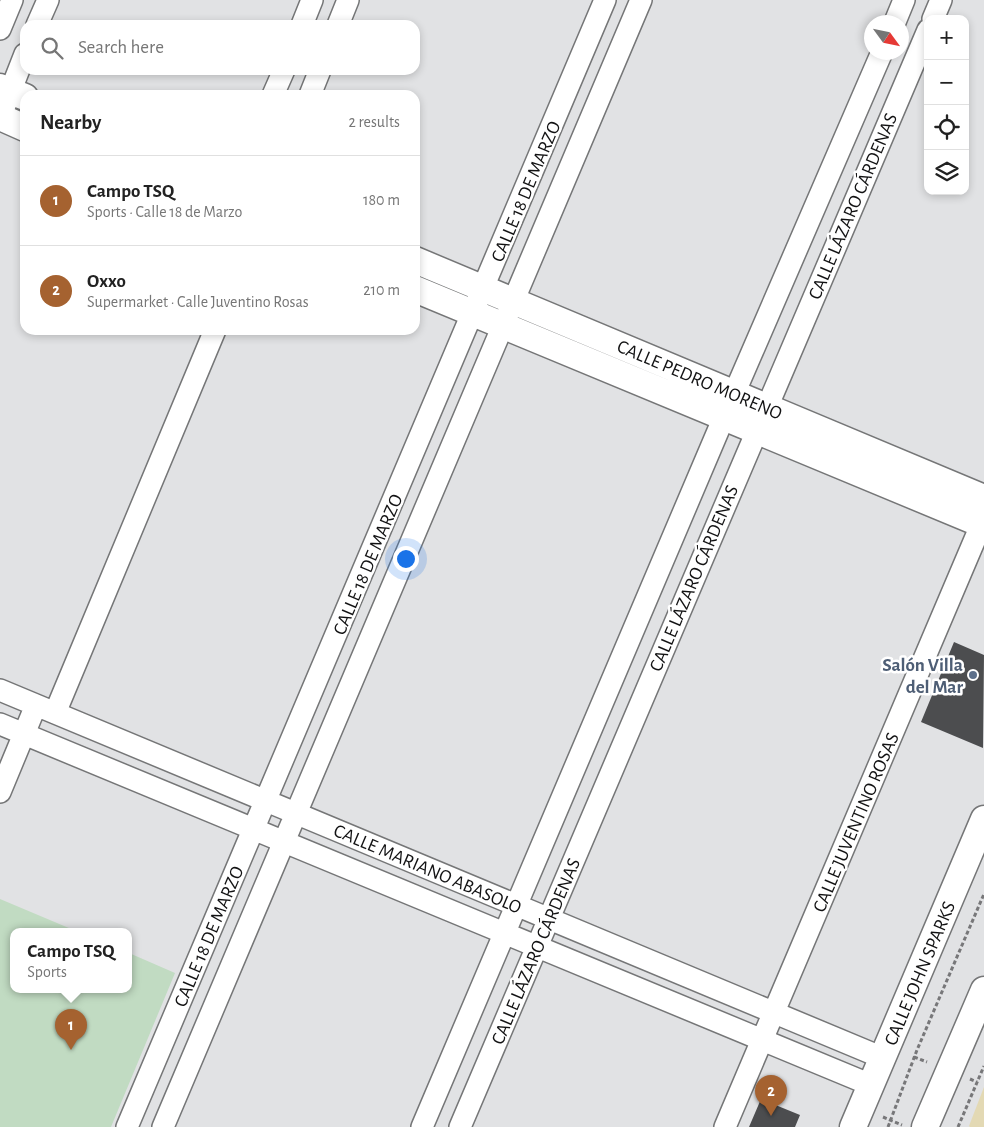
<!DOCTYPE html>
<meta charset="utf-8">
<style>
body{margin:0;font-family:"Alegreya Sans",sans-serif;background:#f6f6f6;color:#222}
.controls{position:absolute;right:15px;top:15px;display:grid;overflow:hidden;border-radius:10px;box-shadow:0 2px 8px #0003}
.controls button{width:45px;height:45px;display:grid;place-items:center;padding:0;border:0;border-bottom:1px solid #e0e0e0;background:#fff;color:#222;font:25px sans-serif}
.compass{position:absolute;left:864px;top:15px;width:45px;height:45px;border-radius:50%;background:#fff;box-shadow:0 2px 8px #0003;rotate:123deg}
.you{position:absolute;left:405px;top:558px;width:18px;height:18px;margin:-12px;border:4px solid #fff;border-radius:50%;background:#1a73e8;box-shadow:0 0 0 8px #1a73e833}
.badge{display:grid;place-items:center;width:32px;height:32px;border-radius:50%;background:#a56230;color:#fff;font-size:16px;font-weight:700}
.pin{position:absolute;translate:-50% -41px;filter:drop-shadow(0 1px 2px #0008)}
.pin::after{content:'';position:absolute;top:26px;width:18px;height:15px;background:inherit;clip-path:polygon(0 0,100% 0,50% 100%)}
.popup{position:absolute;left:10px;top:928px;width:122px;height:65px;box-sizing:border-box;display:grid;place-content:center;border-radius:10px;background:#fff;filter:drop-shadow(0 1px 4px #0005);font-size:16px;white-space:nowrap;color:#767676}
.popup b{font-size:19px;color:#222}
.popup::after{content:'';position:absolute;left:50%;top:100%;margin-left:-10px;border:10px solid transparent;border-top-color:#fff}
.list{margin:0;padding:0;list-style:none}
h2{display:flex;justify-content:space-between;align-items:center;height:65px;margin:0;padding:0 20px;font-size:21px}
h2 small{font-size:16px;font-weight:400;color:#767676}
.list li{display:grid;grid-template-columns:32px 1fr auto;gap:15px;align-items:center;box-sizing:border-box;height:90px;padding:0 20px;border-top:1px solid #e0e0e0}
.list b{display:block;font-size:19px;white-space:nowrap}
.list p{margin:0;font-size:16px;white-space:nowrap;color:#767676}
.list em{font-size:16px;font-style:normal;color:#767676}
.icon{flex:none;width:28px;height:28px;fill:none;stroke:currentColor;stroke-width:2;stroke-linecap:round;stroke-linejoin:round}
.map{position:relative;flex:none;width:984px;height:1127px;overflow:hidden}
.search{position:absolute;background:#fff;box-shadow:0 2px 8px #0003;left:20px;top:20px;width:400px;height:55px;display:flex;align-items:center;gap:12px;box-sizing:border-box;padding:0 18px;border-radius:15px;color:#767676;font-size:19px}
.panel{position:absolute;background:#fff;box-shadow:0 2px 8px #0003;left:20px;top:90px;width:400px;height:245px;border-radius:15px}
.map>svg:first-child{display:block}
</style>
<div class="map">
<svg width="984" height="1127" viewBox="0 0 984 1127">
<rect width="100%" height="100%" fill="#e1e2e4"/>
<path fill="#c1dbc2" d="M0 899 76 931H13V989H128L129 953 175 973 111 1127H0Z"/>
<path fill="#e3d9b4" d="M984 1087V1127H970L969 1126Z"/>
<path fill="#4c4d4f" d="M954 642 984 655 983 748 921 722Z
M761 1099 800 1115 795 1127H749Z"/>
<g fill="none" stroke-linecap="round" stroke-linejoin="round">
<g stroke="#757677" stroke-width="24">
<path id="minor" d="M933 19 941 0
M895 22 904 0
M37 25 48 0
M302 25 312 0
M338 25 348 0
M0 29 12 0
M273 95 284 70
M310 95 320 70
M0 118 25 54
M0 690 883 1058
M55 713 215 330
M0 724 871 1085
M0 792 36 705
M127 1127 605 0
M163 1127 641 0
M422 1127 724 417 882 52
M460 1127 928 30
M725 1127 984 518"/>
</g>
<g stroke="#757677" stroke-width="29">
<path id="major" d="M0 87 25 97
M0 117 25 128
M415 260 984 498
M415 289 984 525
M853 1127 984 819
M925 1127 984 990"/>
</g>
<path stroke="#777779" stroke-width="3" stroke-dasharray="4 2.5" stroke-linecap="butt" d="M914 1057 927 1062
M970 1079 977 1082
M883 1117 902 1125
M888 1127 917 1050 984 894
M958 1127 984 1066"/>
<use href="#minor" stroke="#fff" stroke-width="21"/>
<use href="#major" stroke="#fff" stroke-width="26"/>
</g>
<circle fill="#5c6f8a" stroke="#fff" stroke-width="2" cx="973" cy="675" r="5"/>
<g text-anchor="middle" stroke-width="5" stroke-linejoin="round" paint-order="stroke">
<g font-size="19" fill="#121213" stroke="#fff">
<text transform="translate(525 191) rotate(-67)" y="7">CALLE 18 DE MARZO</text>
<text transform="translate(852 206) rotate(-67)" y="7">CALLE LÁZARO CÁRDENAS</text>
<text transform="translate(700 379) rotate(23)" y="7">CALLE PEDRO MORENO</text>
<text transform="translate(367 564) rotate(-67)" y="7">CALLE 18 DE MARZO</text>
<text transform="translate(693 578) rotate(-67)" y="7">CALLE LÁZARO CÁRDENAS</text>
<text transform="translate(855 822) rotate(-67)" y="7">CALLE JUVENTINO ROSAS</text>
<text transform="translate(428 868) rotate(23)" y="7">CALLE MARIANO ABASOLO</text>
<text transform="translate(208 936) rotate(-67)" y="7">CALLE 18 DE MARZO</text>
<text transform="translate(535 951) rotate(-67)" y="7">CALLE LÁZARO CÁRDENAS</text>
<text transform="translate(919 973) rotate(-67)" y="7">CALLE JOHN SPARKS</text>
</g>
<g font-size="19" font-weight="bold" fill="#4e5e75" stroke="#fff" text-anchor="end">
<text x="963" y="671">Salón Villa<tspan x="963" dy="22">del Mar</tspan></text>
</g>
</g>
</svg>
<div class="controls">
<button>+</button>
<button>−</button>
<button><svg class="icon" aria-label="locate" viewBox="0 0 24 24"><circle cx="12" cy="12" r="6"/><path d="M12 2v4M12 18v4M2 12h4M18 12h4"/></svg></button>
<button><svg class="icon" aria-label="layers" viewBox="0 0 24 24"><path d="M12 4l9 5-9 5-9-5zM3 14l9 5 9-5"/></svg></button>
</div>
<svg class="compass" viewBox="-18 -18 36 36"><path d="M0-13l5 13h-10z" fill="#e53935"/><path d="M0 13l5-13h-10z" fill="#767676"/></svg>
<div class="you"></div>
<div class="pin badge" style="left:71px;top:1050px">1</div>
<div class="popup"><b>Campo TSQ</b>Sports</div>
<div class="pin badge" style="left:771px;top:1116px">2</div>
<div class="search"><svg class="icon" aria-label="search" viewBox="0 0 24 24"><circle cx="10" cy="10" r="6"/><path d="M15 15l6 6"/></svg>Search here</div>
<section class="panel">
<h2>Nearby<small>2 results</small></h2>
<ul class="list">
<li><span class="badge">1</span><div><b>Campo TSQ</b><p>Sports · Calle 18 de Marzo</p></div><em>180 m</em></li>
<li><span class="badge">2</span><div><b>Oxxo</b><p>Supermarket · Calle Juventino Rosas</p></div><em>210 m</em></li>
</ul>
</section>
</div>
